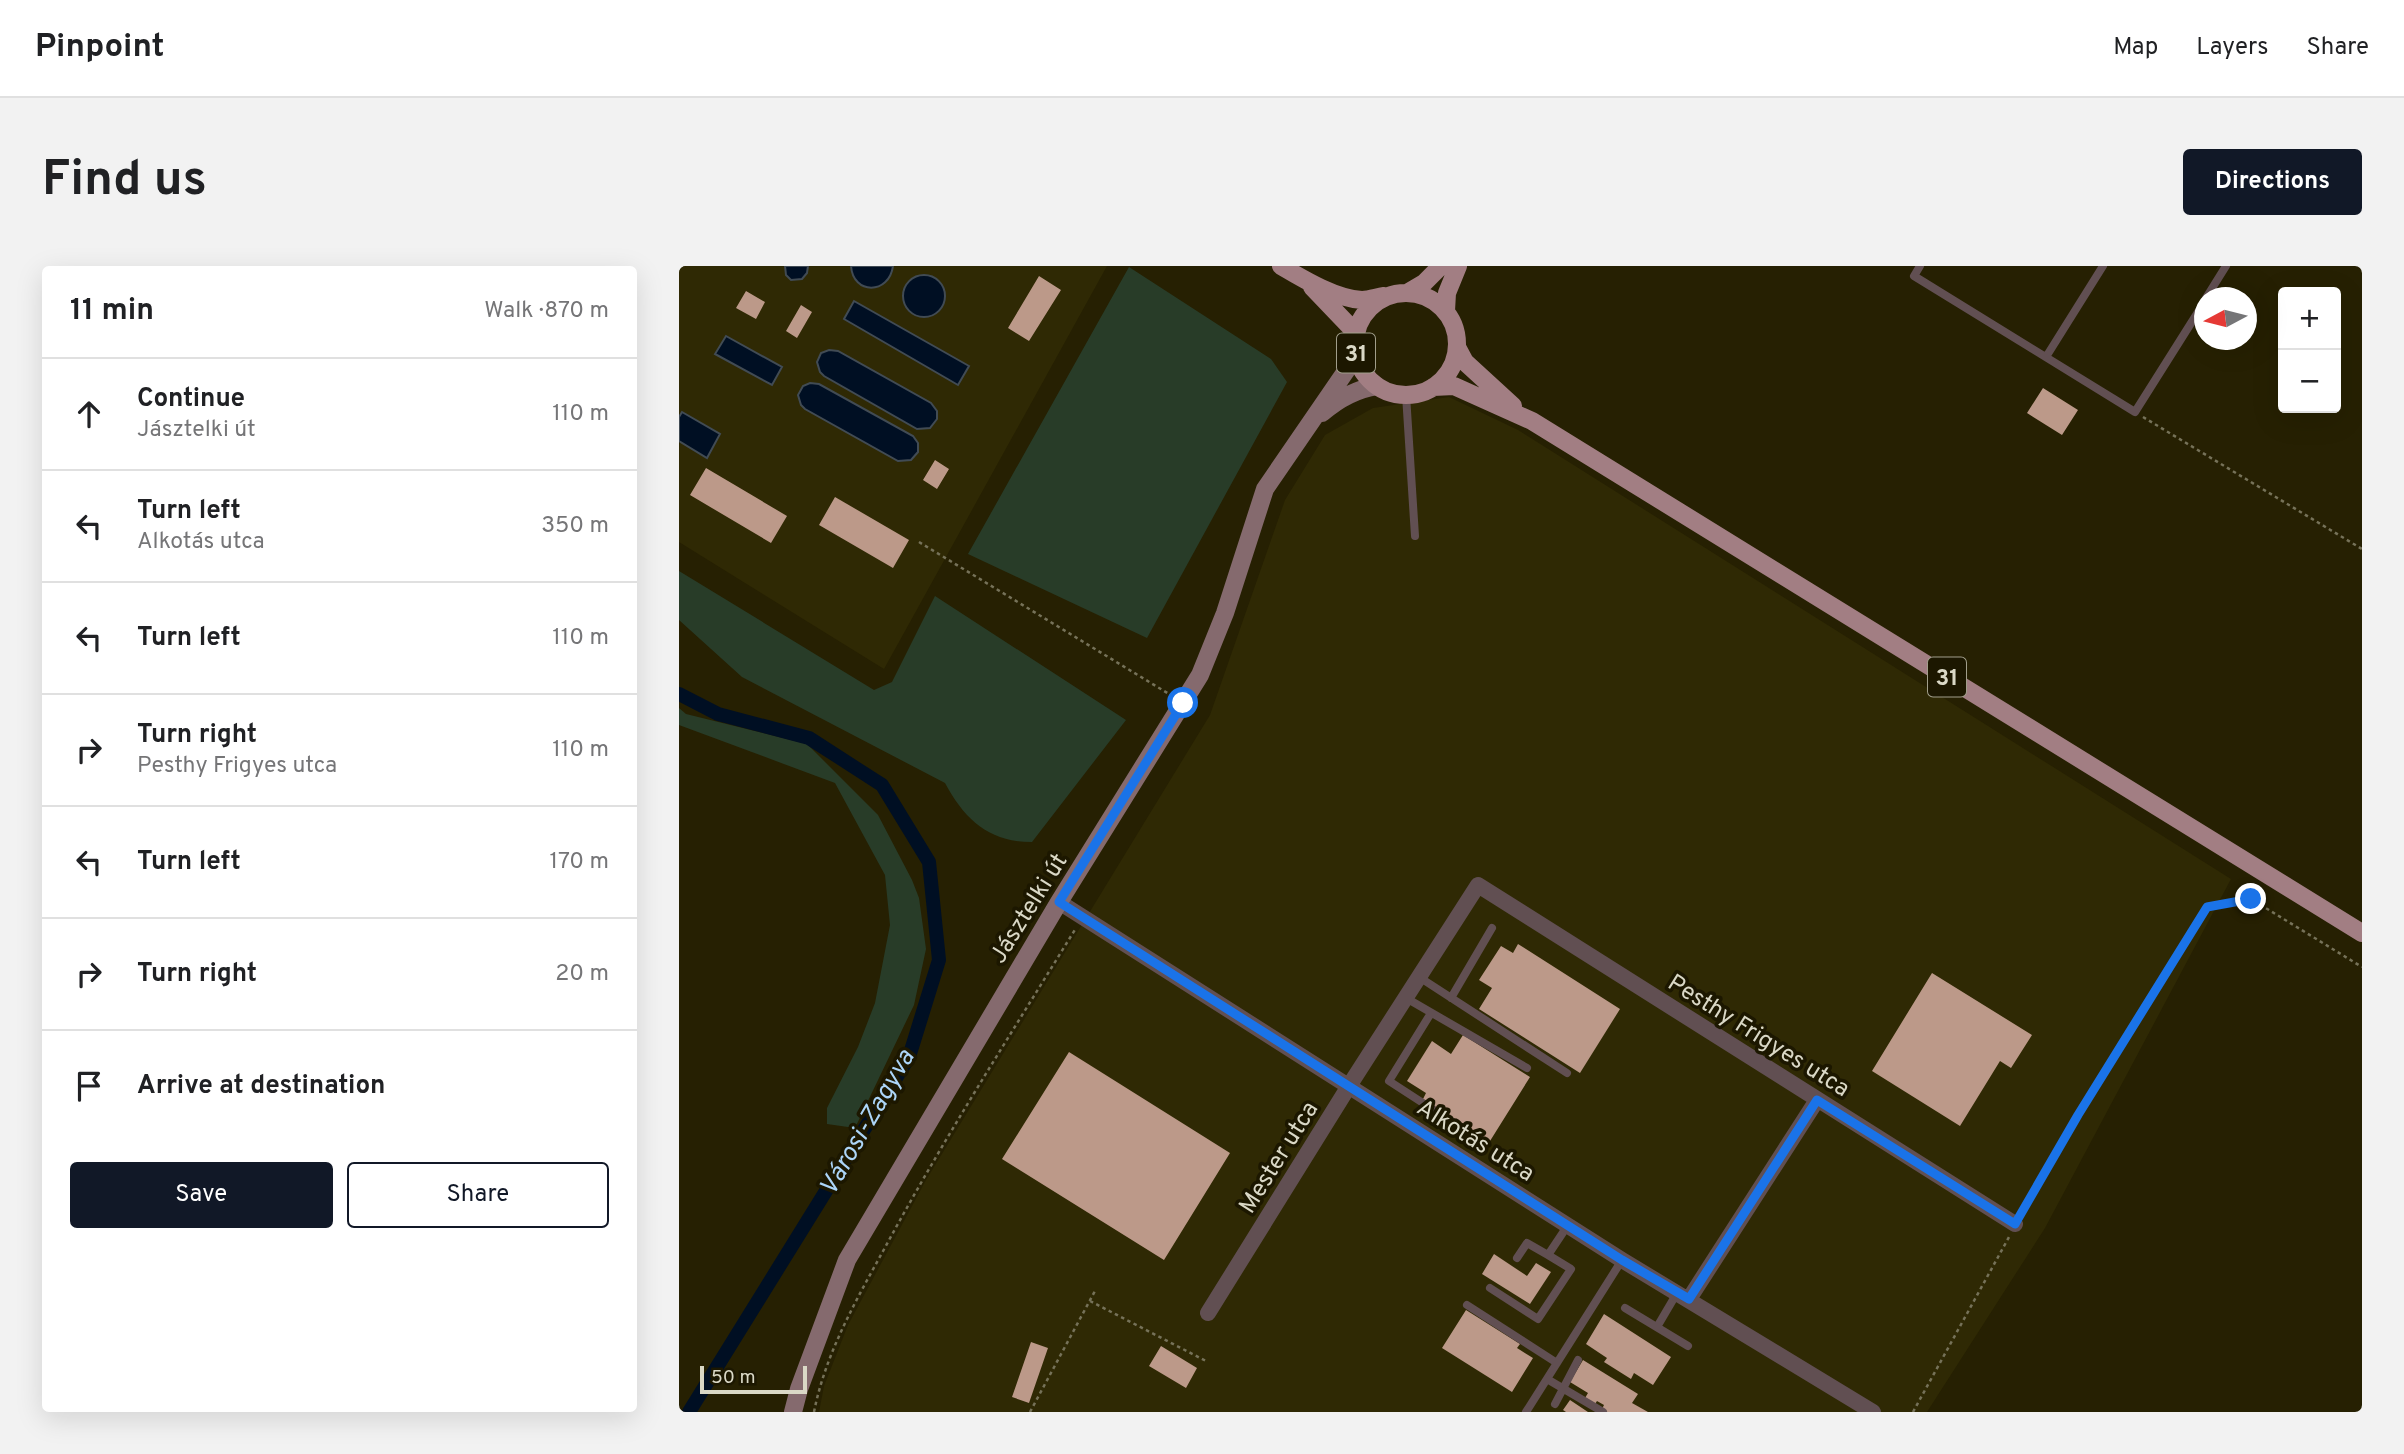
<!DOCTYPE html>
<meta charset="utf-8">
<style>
body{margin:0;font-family:Overpass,sans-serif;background:#f2f2f2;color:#202124}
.controls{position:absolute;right:21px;top:21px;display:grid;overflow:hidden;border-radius:7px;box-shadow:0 7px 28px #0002}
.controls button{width:63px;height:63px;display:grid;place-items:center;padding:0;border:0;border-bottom:2px solid #e0e0e0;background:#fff;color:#202124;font:35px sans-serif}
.compass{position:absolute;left:1515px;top:21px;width:63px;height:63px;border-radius:50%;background:#fff;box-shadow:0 7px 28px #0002;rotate:263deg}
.scale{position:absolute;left:21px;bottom:18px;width:107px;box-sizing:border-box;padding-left:7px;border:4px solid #dad8c6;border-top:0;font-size:19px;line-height:24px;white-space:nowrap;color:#dad8c6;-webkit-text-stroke:5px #1c1700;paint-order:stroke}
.stop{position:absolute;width:21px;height:21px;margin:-16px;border:5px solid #1a73e8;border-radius:50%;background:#fff}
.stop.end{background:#1a73e8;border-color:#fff;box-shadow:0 2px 7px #0008}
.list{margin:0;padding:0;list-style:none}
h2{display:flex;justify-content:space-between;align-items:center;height:91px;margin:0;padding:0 28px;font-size:30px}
h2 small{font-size:23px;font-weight:400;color:#757577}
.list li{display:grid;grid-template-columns:46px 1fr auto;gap:21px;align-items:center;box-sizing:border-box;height:112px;padding:0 28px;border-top:2px solid #e0e0e0}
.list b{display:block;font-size:26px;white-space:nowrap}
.list p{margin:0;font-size:23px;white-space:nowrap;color:#757577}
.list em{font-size:23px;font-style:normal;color:#757577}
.actions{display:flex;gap:14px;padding:21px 28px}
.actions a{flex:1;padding:16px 0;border:2px solid #111827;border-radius:7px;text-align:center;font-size:24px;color:#111827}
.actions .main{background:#111827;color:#fff}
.icon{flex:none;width:38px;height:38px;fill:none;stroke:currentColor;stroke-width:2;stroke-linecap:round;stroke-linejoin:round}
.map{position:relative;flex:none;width:1683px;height:1146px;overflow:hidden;border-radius:7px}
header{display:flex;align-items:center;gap:42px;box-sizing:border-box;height:98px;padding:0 35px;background:#fff;border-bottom:2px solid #e0e0e0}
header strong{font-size:33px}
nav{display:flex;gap:38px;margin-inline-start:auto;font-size:24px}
.intro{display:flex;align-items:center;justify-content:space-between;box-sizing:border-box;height:168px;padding:0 42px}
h1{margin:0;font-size:49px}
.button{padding:18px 32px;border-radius:7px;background:#111827;color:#fff;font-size:24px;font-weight:700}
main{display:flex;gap:42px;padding:0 42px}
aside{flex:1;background:#fff;border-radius:7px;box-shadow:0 7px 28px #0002}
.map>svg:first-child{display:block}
</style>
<header>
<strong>Pinpoint</strong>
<nav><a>Map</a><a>Layers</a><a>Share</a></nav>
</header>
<div class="intro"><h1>Find us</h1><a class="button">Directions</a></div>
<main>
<aside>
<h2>11 min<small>Walk · 870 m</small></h2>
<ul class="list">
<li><svg class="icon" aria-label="ahead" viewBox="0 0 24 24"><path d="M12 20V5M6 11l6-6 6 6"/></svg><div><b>Continue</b><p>Jásztelki út</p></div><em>110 m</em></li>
<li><svg class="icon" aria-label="left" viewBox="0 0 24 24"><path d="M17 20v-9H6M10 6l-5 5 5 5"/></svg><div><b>Turn left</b><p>Alkotás utca</p></div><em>350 m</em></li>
<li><svg class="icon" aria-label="left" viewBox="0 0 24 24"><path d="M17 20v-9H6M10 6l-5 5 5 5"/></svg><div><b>Turn left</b></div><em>110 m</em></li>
<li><svg class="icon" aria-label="right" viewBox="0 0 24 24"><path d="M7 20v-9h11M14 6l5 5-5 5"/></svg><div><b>Turn right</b><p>Pesthy Frigyes utca</p></div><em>110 m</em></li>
<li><svg class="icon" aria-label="left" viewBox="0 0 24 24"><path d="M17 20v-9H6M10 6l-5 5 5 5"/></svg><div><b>Turn left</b></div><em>170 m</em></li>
<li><svg class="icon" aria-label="right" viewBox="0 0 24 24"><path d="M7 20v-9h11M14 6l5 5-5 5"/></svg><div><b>Turn right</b></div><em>20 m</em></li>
<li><svg class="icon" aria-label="arrive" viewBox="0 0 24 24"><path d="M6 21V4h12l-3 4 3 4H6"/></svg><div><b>Arrive at destination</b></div></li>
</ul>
<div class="actions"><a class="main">Save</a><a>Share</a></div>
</aside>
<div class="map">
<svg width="1683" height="1146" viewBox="0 0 1683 1146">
<rect width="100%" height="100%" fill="#262002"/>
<path fill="#2f2904" d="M0 0H428L205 403 0 276Z
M770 131 839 164 1552 613 1366 962 1248 1146H140L145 1120 169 1059 247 914 531 449 606 234 646 169 694 142Z"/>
<path fill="#283c28" d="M450 1 592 93 608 116 468 372 289 288Z
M0 305 195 424 213 416 256 330 447 454 353 576C310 576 286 554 266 517L63 411 0 354Z
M0 442 7 448 128 478 199 549 233 614 240 632 247 683 235 739 176 862 148 858V842L179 781 196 737 211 659 206 609 156 517 0 459Z"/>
<path fill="#000f23" stroke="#414b54" stroke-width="2" d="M106 0H129L128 7 123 13 112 14 107 9Z
M172 0H214C210 29 174 29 172 0Z
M224 30a21 21 0 1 1 42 0a21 21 0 1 1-42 0Z
M175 35 290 100 279 119 165 53Z
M47 70 103 101 93 119 36 88Z
M150 84 159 85 252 137 258 145V153L251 162 238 163 145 110 141 106 138 96 142 87Z
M131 117 140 118 234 170 239 177V186L232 194 219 195 126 143 122 139 119 129 124 120Z
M3 146 41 168 28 192 0 175V151Z"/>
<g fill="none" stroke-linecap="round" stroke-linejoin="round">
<path stroke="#000f23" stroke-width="14" d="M0 428 39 448 130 472 203 519 250 596 260 694 230 791 10 1146"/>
</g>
<path fill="#bc9989" d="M360 10 382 24 350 75 329 62Z
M67 25 86 36 77 53 57 42Z
M122 39 133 46 118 72 107 65Z
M1364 122 1399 144 1383 169 1348 147Z
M256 194 270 203 258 223 244 214Z
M27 202 108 250 92 277 11 229Z
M156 231 230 274 214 302 140 259Z
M839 678 941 743 901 807 800 743 813 722 800 714 822 680 834 687Z
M1253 707 1353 769 1332 802 1321 795 1281 860 1193 805Z
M784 769 851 811 811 875 744 833 747 827 728 815 753 775 772 788Z
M390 786 551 887 485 994 323 893Z
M815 988 848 1010 857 997 872 1006 851 1038 803 1008Z
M787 1044 841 1078 838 1082 854 1092 833 1126 763 1082Z
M925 1048 992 1091 974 1119 955 1107 952 1113 925 1096 928 1092 907 1078Z
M352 1076 369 1082 350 1137 333 1131Z
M482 1080 518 1102 507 1122 470 1100Z
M904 1094 959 1128 953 1137 969 1146H928L923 1143 925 1139 918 1135 916 1138 906 1132 909 1127 891 1116Z
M891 1134 909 1146H887L884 1144Z"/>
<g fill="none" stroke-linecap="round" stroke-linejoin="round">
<path stroke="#767259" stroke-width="2.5" stroke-dasharray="3.5 3.5" stroke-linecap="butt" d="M1464 151 1683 283
M240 276 490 428
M1343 947 1399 849 1528 641 1572 633 1683 701
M411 1035 527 1095
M135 1146C147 1085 179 1031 209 976 267 869 333 766 397 662
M351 1146 417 1023
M1234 1146 1330 971"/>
<path stroke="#614f52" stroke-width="8" d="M1241 0 1235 10 1456 146 1526 35
M1527 32 1547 0
M1367 91 1424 0
M727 129 736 270
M740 711 888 807
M727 732 848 802
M772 732 813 662
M752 747 710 815 804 876
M838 992 848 977 869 989
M811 1022 859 1053 892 1003 869 989 889 959
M788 1039 878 1097
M946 1042 1009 1080
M978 1061 998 1027
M868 1113 924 1146
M876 1138 899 1094
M847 1146 943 994"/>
<path stroke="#614f52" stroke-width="16" d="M380 636 943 994 1194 1146
M1010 1033 1138 834
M529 1047 670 820 799 619 1336 958"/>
<path stroke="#856a6e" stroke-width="18" d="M643 147C658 134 678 123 698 120
M114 1146 120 1123 168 994 380 636 521 409 546 347 586 223 669 102 677 86"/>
<path stroke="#a27e83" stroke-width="18" d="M602 0C624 13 657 33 683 34 690 34 698 31 705 30
M633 21 677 67
M728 27 745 17 762 0
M676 78a51 51 0 1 1 102 0a51 51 0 1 1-102 0Z
M767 45 768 27 779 0
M778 81 786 96 834 140
M754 121 775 120 853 155 1683 667"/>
</g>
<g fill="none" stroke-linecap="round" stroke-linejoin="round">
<path stroke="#1a73e8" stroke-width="9" d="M504 437 380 636 943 994 1010 1033 1138 834 1336 958 1399 849 1528 641 1572 633"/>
</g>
<g text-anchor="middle" stroke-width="7" stroke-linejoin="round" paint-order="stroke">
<g fill="#1c1700" stroke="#a19e8b" stroke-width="2">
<rect x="658" y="67.5" width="38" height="39" rx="5"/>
<rect x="1249" y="391.5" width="38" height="39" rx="5"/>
</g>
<g font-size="23" font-weight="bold" fill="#dad8c6">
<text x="677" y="95">31</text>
<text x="1268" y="419">31</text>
</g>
<g font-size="24" fill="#dad8c6" stroke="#1c1700">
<text transform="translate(349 642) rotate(-58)" y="8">Jásztelki út</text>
<text transform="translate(1080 769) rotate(32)" y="8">Pesthy Frigyes utca</text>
<text transform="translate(797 874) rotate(32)" y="8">Alkotás utca</text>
<text transform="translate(599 891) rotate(-58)" y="8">Mester utca</text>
</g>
<g font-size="26" font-style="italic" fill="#acd5f8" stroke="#1c1700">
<text transform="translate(187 856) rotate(-60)" y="9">Városi-Zagyva</text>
</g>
</g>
</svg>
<div class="controls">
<button>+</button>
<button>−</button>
</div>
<svg class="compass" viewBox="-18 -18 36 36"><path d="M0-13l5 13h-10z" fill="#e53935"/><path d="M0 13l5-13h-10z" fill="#757577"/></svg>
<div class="scale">50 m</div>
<div class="stop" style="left:504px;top:437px"></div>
<div class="stop end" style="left:1572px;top:633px"></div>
</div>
</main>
